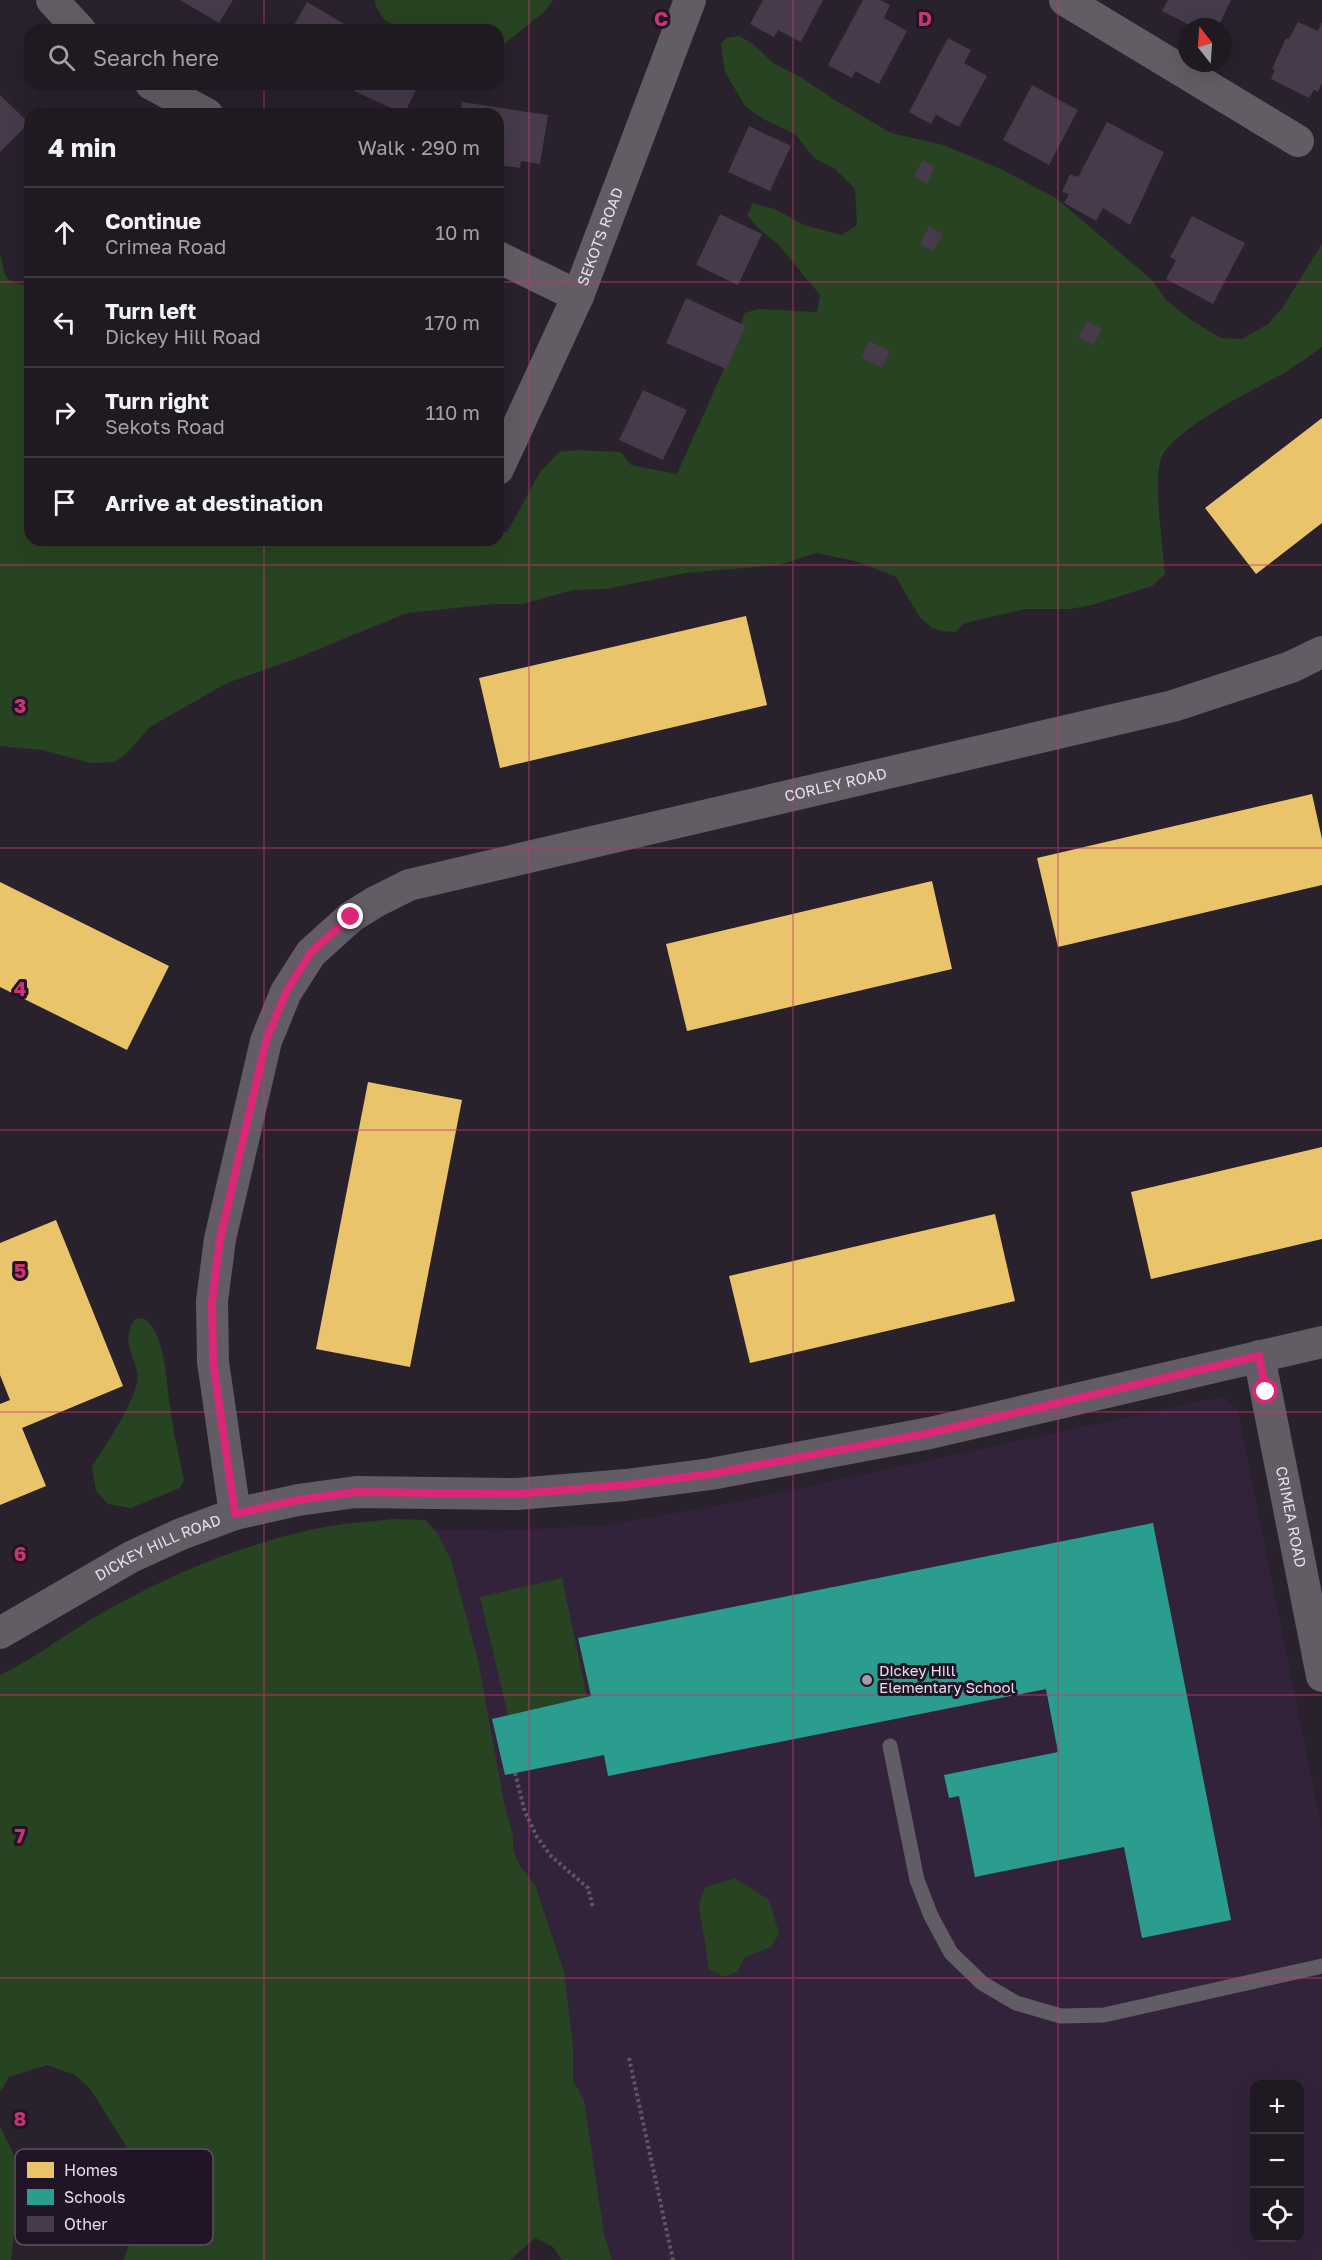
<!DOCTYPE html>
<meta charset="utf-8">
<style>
body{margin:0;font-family:"Golos Text",sans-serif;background:#2c262e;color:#f1f3f6}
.controls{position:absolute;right:18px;bottom:18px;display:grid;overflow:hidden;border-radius:12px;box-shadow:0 6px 24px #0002}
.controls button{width:54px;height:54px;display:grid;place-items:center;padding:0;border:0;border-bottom:2px solid #3c383f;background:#1f1921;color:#f1f3f6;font:30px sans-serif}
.compass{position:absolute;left:1178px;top:18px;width:54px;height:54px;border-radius:50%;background:#1f1921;box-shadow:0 6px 24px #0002;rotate:343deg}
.stop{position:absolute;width:18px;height:18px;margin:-14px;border:4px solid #db2777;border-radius:50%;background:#fff}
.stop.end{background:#db2777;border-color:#fff;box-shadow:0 2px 6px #0008}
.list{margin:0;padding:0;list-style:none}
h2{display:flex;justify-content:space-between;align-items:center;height:78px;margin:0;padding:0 24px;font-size:26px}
h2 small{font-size:20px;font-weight:400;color:#a1a0a5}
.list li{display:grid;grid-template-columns:39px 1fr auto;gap:18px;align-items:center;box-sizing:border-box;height:90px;padding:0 24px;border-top:2px solid #3c383f}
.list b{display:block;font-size:22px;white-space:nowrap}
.list p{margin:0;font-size:20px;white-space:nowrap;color:#a1a0a5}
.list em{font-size:20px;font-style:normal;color:#a1a0a5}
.icon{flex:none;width:33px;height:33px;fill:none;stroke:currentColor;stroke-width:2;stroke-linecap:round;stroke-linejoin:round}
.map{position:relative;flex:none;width:1322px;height:2260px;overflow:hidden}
.search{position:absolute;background:#1f1921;box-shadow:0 6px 24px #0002;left:24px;top:24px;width:480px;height:66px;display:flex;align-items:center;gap:15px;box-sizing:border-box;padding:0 21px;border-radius:18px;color:#a1a0a5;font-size:22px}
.panel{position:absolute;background:#1f1921;box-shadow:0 6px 24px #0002;left:24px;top:108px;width:480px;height:438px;border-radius:18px}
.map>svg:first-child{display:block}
</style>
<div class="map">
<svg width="1322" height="2260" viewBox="0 0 1322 2260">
<rect width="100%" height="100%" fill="#29212c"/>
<path fill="#33233a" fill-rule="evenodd" d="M1221 1397 1237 1408 1322 1829V2260H578L406 1529 500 1531 607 1525 722 1505ZM1254 2084H1300V2238H1254Z"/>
<path fill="#274321" d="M375 0H553L545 11 498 49V30H404L384 20 376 7Z
M739 36 753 44 773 63 799 76 835 100 891 133 943 145 999 168 1056 198 1151 279 1167 301 1191 320 1221 338 1242 339 1268 324 1283 307 1322 244V347C1309 356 1297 365 1284 373 1255 389 1171 430 1161 459 1153 482 1163 547 1165 574L1152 586 1092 605 1070 609H1025L965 623 955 632 941 631 932 628 919 616 896 577 855 561 816 553 779 565 686 573 606 589 573 590 523 604H494L407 613 292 660 227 683 150 727 128 752 115 762 91 763 41 750 0 746V254C7 281 3 281 30 286V540H498V531L507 532 540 472 559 452 577 450 621 452 631 465 677 474 739 335 744 313 759 309 817 312 820 295 777 243 758 228 747 215 753 203 777 210 804 225 842 235 857 225 855 189 835 169 814 158 795 134 763 119 745 106 725 72 721 44 726 38Z
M143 1318C166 1332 166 1382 170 1406 173 1431 179 1456 184 1480L180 1488 131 1508 108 1504 96 1491 92 1466C107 1444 130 1409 137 1383 142 1363 117 1345 135 1319Z
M392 1519 425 1520 437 1533 451 1560 478 1660 504 1802 513 1836V1850L520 1866 535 1885 564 1972 573 2046V2081L584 2100 604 2234 612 2260H562L553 2247 535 2238 510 2260H123L132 2238 140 2199 128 2149 91 2090 75 2075 47 2065 9 2077 0 2092V1675C32 1660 60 1638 90 1620 161 1578 238 1545 319 1528 343 1523 368 1522 392 1519Z
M562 1578 587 1697 508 1715 480 1597Z
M735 1878 769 1900 779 1934 771 1947 745 1957 737 1972 724 1977 709 1969 699 1905 705 1887Z
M0 2126 21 2169 11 2260H0Z"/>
<path fill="#e9c46a" d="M1322 418V523L1256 574 1205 508Z
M746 616 767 705 500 768 479 678Z
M1312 794 1322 839V885L1058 947 1037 858Z
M932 881 952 969 687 1031 666 944Z
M0 882 169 966 127 1050 0 987Z
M368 1082 462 1100 410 1367 316 1349Z
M1322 1147V1239L1151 1279 1131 1192Z
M995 1214 1015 1301 750 1363 729 1276Z
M56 1220 123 1386 22 1428 46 1486 0 1505V1404L10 1400 0 1375V1243Z"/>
<path fill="#2a9d8f" d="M1153 1523 1231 1920 1142 1938 1124 1847 975 1877 959 1796 949 1798 944 1775 1058 1752 1046 1689 608 1776 604 1755 505 1775 492 1719 591 1696 578 1638Z"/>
<path fill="#463a4b" d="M180 0H233L219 23Z
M763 0H823L801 42 778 30 774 37 750 24Z
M863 0H880L890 5 884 18 907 31 879 84 855 71 852 78 828 65Z
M1168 0H1231L1218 27H1193L1162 11Z
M307 2 346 25 343 30H291Z
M1298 22 1318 31 1322 22V83L1318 92 1314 90 1309 98 1271 79 1275 70 1272 69 1286 38 1289 39Z
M948 38 971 50 964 63 987 76 959 127 936 115 931 124 909 112Z
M357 84H419L404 114 354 91Z
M1032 85 1078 110 1049 165 1003 140Z
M0 95 29 123 0 152Z
M462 102 548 115 540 164 521 161 520 168 498 165 500 157H498V114H460Z
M1107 122 1164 152 1130 225 1103 208 1096 221 1064 203 1069 194 1062 192 1070 174 1078 177Z
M749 126 791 146 770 191 728 172Z
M923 160 935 167 927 184 914 176Z
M720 214 762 234 738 285 696 265Z
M1192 216 1245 243 1213 304 1166 279 1176 260 1170 257Z
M929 226 943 234 933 251 920 244Z
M686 298 746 326 726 369 666 343Z
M1087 320 1102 329 1093 345 1078 337Z
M869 341 890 351 882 368 861 358Z
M643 390 687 410 663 460 619 440Z"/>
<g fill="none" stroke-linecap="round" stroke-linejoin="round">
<path stroke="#5d5860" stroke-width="4" stroke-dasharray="3 3" stroke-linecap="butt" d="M515 1773 525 1812 537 1837 551 1856 588 1888 593 1908
M629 2058 673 2260"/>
<path stroke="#625c65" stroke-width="15" d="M890 1746 917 1880 931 1916 951 1953 982 1983 1016 2003 1061 2016 1104 2015 1322 1966"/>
<g stroke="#625c65" stroke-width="32">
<path d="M52 0 80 30"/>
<path d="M1065 0 1298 141"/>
<path d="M151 84 207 114"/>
<path d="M498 257 578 296"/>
<path id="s1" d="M498 469 578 296 690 0"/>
<path id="s2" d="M1259 1356 1322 1676"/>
<path id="s3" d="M235 1514 213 1362 212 1301 220 1239 266 1041 286 992 311 953 351 917 375 902 409 885 1173 706 1291 667 1322 652"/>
<path id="s4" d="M0 1633 131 1557 181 1534 235 1514 298 1500 356 1492 517 1494 626 1485 711 1474 930 1433 1322 1342"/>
</g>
</g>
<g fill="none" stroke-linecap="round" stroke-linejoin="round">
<path stroke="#db2777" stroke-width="8" d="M351 917 311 952 286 992 266 1041 220 1239 212 1302 213 1362 235 1514 298 1500 356 1492 517 1494 626 1485 711 1474 930 1433 1259 1356 1266 1392"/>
</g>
<path fill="none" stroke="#c83671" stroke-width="1.5" stroke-opacity="0.55" d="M264 0V30M529 0V2260M793 0V2260M1058 0V2260M264 84V114M0 282H30M498 282H1322M264 540V2260M0 565H1322M0 848H1322M0 1130H1322M0 1412H1322M0 1695H1322M0 1978H1322"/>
<circle fill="#a59ca9" stroke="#201426" stroke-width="2" cx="867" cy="1680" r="6"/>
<g text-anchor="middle" stroke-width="6" stroke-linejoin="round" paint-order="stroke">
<g font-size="15" fill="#e8dfec" stroke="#201426">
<text dy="5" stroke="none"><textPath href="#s1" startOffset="254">SEKOTS ROAD</textPath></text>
<text dy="5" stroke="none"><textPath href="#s3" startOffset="1138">CORLEY ROAD</textPath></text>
<text dy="5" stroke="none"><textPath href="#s2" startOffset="164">CRIMEA ROAD</textPath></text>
<text dy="5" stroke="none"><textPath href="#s4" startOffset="180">DICKEY HILL ROAD</textPath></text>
</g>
<g font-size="15" fill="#e8dfec" stroke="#201426" text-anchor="start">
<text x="879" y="1676">Dickey Hill<tspan x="879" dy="17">Elementary School</tspan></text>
</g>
</g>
<rect x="15" y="2149" width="198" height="96" rx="9" fill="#201426" stroke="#5c5161" stroke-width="1.5"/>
<rect x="27" y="2162" width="27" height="16" fill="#e9c46a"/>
<rect x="27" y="2189" width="27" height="16" fill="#2a9d8f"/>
<rect x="27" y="2216" width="27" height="16" fill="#463a4b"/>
<g font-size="16" fill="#e8dfec">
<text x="64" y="2176">Homes</text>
<text x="64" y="2203">Schools</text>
<text x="64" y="2230">Other</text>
</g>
<g font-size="20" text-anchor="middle" font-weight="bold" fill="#c83671" stroke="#201426" stroke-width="6" stroke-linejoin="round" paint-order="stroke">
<text x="661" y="26">C</text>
<text x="925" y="26">D</text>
<text x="20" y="713">3</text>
<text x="20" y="996">4</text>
<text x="20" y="1278">5</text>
<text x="20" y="1561">6</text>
<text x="20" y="1843">7</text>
<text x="20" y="2126">8</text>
</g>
</svg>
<div class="controls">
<button>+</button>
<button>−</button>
<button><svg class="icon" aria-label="locate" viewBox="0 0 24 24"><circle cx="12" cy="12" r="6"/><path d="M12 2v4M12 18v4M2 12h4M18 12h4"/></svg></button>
</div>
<svg class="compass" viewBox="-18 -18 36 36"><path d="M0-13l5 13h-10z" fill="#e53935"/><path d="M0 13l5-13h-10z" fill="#a1a0a5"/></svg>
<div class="stop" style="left:1266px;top:1392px"></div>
<div class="stop end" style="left:351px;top:917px"></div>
<div class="search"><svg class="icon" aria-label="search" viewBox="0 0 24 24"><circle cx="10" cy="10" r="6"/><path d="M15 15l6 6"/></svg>Search here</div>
<section class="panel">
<h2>4 min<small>Walk · 290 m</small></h2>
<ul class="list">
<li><svg class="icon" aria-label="ahead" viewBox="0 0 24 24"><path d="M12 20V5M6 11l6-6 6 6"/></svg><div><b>Continue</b><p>Crimea Road</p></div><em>10 m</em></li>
<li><svg class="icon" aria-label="left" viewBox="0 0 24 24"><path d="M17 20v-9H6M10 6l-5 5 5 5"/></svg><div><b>Turn left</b><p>Dickey Hill Road</p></div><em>170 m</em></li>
<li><svg class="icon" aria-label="right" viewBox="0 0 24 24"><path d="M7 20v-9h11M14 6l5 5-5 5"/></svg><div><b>Turn right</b><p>Sekots Road</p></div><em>110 m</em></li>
<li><svg class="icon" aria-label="arrive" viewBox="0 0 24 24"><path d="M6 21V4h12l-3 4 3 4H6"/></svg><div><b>Arrive at destination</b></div></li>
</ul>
</section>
</div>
